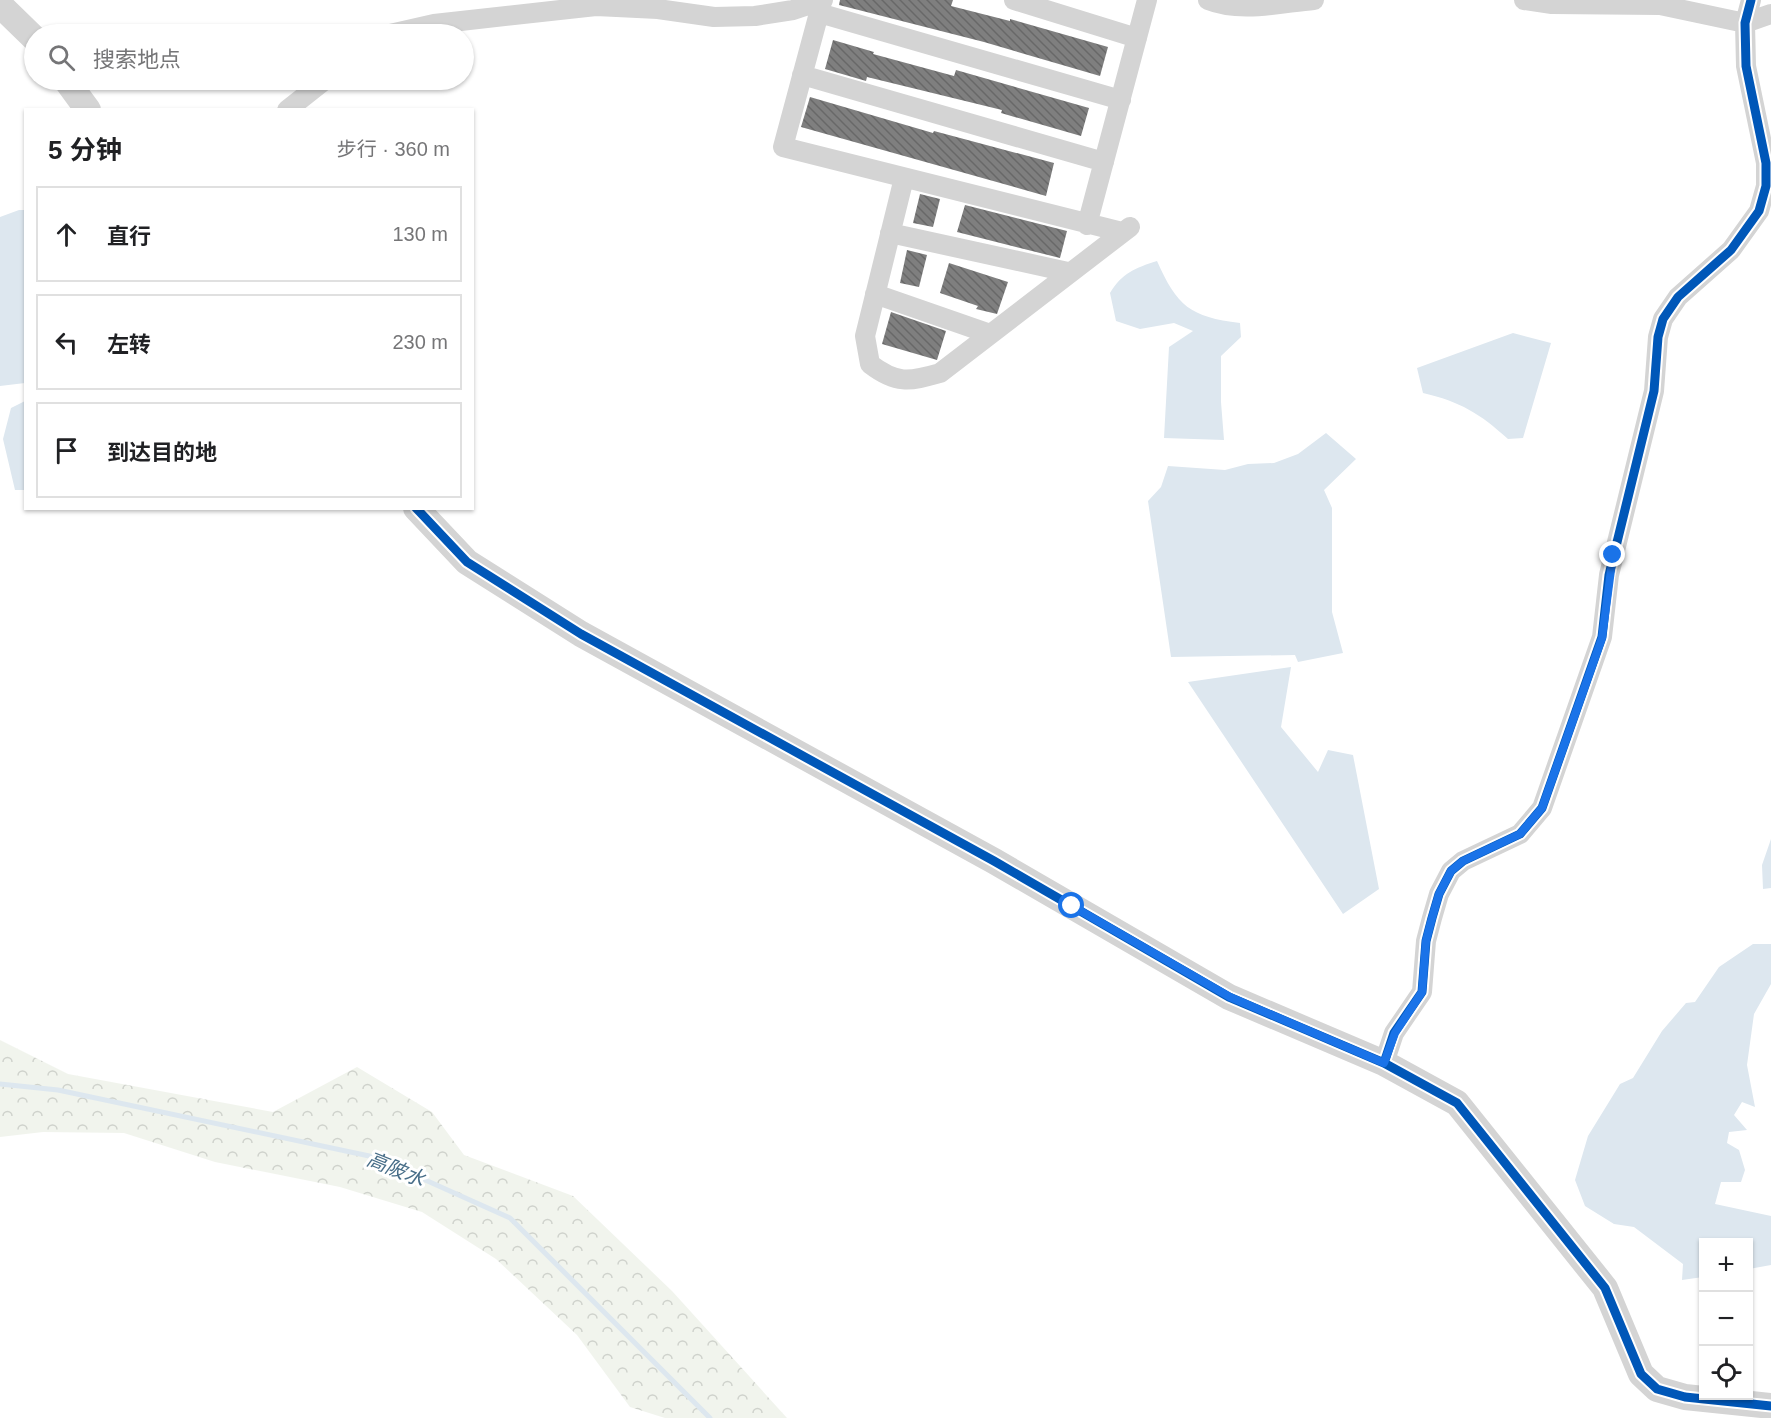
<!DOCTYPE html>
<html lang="zh">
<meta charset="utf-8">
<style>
body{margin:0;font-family:Arial,"Noto Sans SC",sans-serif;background:#f6f6f6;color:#202124}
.controls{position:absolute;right:18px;bottom:18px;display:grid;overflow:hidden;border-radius:0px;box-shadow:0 2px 4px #0004}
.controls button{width:54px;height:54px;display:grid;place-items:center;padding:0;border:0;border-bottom:2px solid #e0e0e0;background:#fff;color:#202124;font:30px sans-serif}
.stop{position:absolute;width:18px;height:18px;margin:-14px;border:4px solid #1a73e8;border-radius:50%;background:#fff}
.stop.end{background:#1a73e8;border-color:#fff;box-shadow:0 2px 6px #0008}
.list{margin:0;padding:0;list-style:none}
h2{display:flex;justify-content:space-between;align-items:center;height:78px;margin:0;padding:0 24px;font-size:26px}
h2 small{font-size:20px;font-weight:400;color:#757577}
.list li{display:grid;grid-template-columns:39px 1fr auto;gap:18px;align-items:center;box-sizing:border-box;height:96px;margin:0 12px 12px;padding:0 12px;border:2px solid #e0e0e0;border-radius:0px}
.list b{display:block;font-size:22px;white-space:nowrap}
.list em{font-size:20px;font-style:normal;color:#757577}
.icon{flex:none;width:33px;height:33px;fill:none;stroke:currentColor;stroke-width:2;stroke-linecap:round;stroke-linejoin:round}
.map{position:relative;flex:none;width:1771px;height:1418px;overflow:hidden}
.search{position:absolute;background:#fff;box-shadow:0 2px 4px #0004;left:24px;top:24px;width:450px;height:66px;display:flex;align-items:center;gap:15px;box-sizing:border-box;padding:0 21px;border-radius:33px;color:#757577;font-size:22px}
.panel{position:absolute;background:#fff;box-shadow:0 2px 4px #0004;left:24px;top:108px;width:450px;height:402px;border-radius:0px}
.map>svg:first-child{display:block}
</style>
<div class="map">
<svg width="1771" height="1418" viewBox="0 0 1771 1418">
<defs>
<pattern id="forest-crowns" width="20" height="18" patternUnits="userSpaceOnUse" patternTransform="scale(1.5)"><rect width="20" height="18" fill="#f1f4ed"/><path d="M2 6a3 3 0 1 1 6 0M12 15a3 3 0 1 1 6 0" fill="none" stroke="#cfd2cc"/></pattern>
<pattern id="building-back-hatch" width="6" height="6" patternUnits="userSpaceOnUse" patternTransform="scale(1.5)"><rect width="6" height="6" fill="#7f7f7f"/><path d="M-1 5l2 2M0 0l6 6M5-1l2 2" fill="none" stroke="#686868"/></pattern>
</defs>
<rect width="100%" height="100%" fill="#fff"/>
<path fill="url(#forest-crowns)" d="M0 1040 68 1074 273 1112 357 1067 432 1112 464 1155 573 1196 672 1291 787 1418H665L630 1407 577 1335 496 1259 422 1212 340 1187 215 1162 124 1133 43 1132 0 1137Z"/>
<path fill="#dde7ef" d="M19 210H26L25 383 0 386V217Z
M1157 261C1177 306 1190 317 1240 323L1241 337 1221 356V402L1224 440 1164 438 1169 347 1193 331 1174 323 1140 329 1116 321 1110 293C1122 273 1135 268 1157 261Z
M1513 333 1551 343 1523 438 1508 439C1479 413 1461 402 1423 393L1417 368Z
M25 401V490H15L3 439 11 408Z
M1326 433 1356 459 1324 490 1332 508V612L1343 653 1298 662 1295 655 1171 657 1148 501 1161 487 1168 466 1225 470 1248 464 1274 463 1298 454Z
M1291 667 1281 727 1318 772 1328 750 1353 755 1379 889 1343 914 1188 682Z
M1771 839V888L1763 889 1762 865Z
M1753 944H1771V984L1754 1014 1747 1065 1755 1107 1742 1102 1734 1115 1747 1130 1729 1132 1727 1143 1739 1150 1745 1170 1741 1182H1721L1715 1204 1771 1216V1265L1749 1269 1748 1242H1704L1703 1277 1682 1280 1683 1264 1634 1227 1614 1224 1585 1206 1575 1180 1588 1136 1620 1084 1633 1078 1662 1031 1686 1003 1695 1002 1719 967Z"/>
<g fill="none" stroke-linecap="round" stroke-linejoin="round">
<path stroke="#dde7ef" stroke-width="5" d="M0 1084 58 1090 374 1157 510 1218 710 1418"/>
</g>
<path fill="url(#building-back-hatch)" d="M840 0H953L951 6 1010 21V19L1108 47 1100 76 984 42 839 5Z
M833 40 874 52 873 54 954 76 956 70 1089 108 1081 136 1001 113 1002 110 867 77 866 81 825 69Z
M810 97 933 133 934 131 1054 163 1046 196 801 127Z
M920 194 940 199 933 227 913 223Z
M965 205 1067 231 1060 258 957 232Z
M907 250 927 255 919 287 900 283Z
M949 263 1008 282 997 314 976 309 978 306 940 293Z
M891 312 946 331 937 360 882 344Z"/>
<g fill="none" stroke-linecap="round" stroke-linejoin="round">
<path stroke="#d4d4d4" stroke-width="20" d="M1014 0 1137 38
M1208 0C1240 13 1280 3 1314 0
M1524 0 1552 4 1660 5 1745 23 1771 14
M822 2 783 147 1122 232
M819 13 1121 100
M390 34 434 24 596 6 658 9 714 17 755 16 793 10 823 0
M802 75 1104 162
M287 110 325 80
M904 178 865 336 870 364C896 384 909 382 940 373L1130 227
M1087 225 1147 0
M890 233 1068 272
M875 294 990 334
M1384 1063 1394 1033 1422 992 1426 941 1432 918 1439 894 1451 871 1463 861 1520 834 1542 808 1602 637 1609 575 1654 391 1658 337 1663 319 1678 297 1731 250 1759 211 1766 186V163L1746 66 1745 23 1751 0"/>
<path stroke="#d4d4d4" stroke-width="26" d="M0 5 34 38
M66 80 88 110
M416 508 467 562 581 634 994 861 1229 997 1384 1063 1457 1103 1605 1288 1641 1374 1657 1389 1685 1397 1771 1406"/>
<g stroke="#fff" stroke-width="13">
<path id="cycleway" d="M416 508 467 562 581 634 994 861 1229 997 1384 1063 1457 1103 1605 1288 1641 1374 1657 1389 1685 1397 1771 1406
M1384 1063 1394 1033 1422 992 1426 941 1432 918 1439 894 1451 871 1463 861 1520 834 1542 808 1602 637 1609 575 1654 391 1658 337 1663 319 1678 297 1731 250 1759 211 1766 186V163L1746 66 1745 23 1751 0"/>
</g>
<use href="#cycleway" stroke="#0057b8" stroke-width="9"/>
</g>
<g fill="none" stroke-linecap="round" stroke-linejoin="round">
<path stroke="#1a73e8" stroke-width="8" d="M1072 906 1230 997 1384 1063 1395 1033 1422 992 1426 941 1432 918 1439 894 1451 871 1463 861 1520 834 1542 808 1602 638 1613 555"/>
</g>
<g text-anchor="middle" stroke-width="6" stroke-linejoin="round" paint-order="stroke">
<g font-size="20" font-style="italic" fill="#476d88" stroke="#fff">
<text transform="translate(396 1169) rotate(22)" y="7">高陂水</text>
</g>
</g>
</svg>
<div class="controls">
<button>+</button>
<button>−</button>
<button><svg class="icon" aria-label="locate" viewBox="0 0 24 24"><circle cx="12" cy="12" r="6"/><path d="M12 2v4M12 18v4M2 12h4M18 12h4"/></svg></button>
</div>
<div class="stop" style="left:1072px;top:906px"></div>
<div class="stop end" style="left:1613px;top:555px"></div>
<div class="search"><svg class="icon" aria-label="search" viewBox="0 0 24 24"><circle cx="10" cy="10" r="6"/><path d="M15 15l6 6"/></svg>搜索地点</div>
<section class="panel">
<h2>5 分钟<small>步行 · 360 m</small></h2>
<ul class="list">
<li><svg class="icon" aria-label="ahead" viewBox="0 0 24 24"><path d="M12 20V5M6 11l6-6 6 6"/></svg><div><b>直行</b></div><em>130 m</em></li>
<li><svg class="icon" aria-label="left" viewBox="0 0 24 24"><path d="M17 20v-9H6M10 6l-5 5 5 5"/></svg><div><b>左转</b></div><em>230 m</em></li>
<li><svg class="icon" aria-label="arrive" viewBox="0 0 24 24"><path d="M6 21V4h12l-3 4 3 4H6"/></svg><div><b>到达目的地</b></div></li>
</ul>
</section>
</div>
